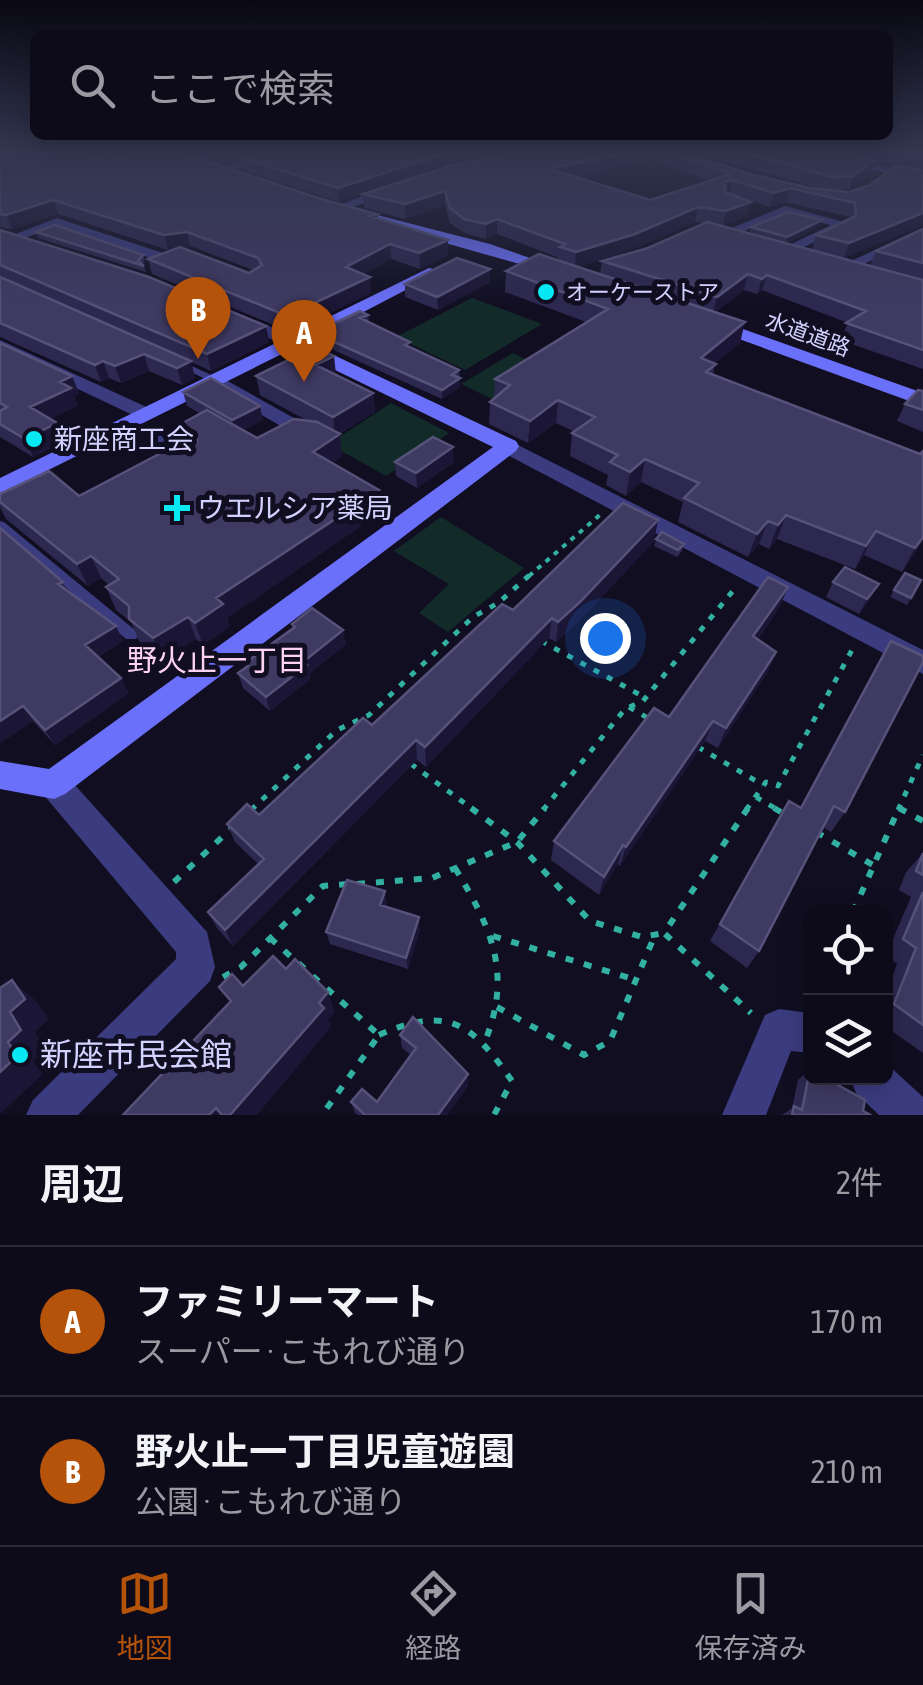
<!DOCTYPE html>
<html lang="ja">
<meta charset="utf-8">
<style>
body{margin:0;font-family:"Asap Condensed","Noto Sans JP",sans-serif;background:#1b1827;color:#f1f3f6}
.controls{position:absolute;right:30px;bottom:30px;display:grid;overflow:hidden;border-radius:15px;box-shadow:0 5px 25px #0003}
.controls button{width:90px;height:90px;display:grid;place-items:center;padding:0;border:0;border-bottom:2px solid #2d2b39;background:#0d0a1a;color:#f1f3f6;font:50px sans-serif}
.you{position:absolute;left:605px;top:638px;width:35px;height:35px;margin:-25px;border:8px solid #fff;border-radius:50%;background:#1a73e8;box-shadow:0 0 0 15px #1a73e833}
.badge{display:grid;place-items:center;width:65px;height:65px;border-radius:50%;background:#b45309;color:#fff;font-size:32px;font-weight:700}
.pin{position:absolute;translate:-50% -82px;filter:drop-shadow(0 2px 5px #0008)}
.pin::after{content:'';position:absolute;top:52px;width:35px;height:30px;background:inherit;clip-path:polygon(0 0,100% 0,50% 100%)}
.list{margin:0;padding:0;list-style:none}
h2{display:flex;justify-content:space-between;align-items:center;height:130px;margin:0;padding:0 40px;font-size:42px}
h2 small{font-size:32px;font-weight:400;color:#9a9aa2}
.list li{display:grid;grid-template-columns:65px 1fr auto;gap:30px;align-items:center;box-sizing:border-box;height:150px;padding:0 40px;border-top:2px solid #2d2b39}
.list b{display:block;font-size:38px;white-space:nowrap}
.list p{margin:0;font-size:32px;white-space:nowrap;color:#9a9aa2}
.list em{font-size:32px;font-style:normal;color:#9a9aa2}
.icon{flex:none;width:55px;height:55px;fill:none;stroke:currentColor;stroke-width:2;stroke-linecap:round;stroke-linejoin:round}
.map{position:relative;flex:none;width:923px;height:1115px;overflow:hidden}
.search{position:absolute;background:#0d0a1a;box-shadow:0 5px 25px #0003;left:30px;right:30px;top:30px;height:110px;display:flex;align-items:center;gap:25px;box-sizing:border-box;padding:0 35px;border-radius:15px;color:#9a9aa2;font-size:38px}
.sheet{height:430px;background:#0d0a1a}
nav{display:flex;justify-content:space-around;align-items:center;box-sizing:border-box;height:140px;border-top:2px solid #2d2b39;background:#0d0a1a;font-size:28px;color:#9a9aa2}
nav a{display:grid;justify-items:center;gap:5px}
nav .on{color:#b45309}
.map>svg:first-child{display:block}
</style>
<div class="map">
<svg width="923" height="1115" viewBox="0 0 923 1115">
<rect width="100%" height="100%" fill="#110e22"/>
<path fill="#122b29" d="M472 298 542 324 465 370 396 337Z
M513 353 541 367 494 400 461 384Z
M391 403 449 433 386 476 329 444Z
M441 517 524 568 448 632 419 613 449 584 394 551Z"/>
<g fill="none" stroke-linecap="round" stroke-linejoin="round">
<path stroke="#32b0a1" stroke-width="4" stroke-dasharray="5 6" stroke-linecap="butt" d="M529 576 601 514"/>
<path stroke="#32b0a1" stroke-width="5" stroke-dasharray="6 9" stroke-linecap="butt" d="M541 641 646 698
M629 707 651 720
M698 747 763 785
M411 764 474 810
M756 797 778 810
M899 808 903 810
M251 810 337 730 369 715 473 617 498 603 532 573
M543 810 625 709 643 701 736 587
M746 810 766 782 778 786 852 650
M898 810 923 755"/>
<path stroke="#32b0a1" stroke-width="6" stroke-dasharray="8 11" stroke-linecap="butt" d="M471 808 517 842 590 921 642 937 664 933
M748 808 664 933 751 1013
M774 808 786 815
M899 808 923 821
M816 832 873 865
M455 868C492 929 513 974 484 1044
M174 882 233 827
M357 884 432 878 517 842 545 808
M853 912 899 808
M493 936 636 980
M270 938 379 1035 322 1115
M223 977 241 967 323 886 348 884
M497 1007 584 1055 610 1041 655 935
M379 1035C449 1004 472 1024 512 1081L494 1115"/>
<path fill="#3b3c7f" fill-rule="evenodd" d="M181 361 218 378 220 380 218 382H212L178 366V362Z
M131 418 135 419 189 454 184 457 180 456 127 423 126 421Z
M0 521 4 522 136 631 138 635 136 639H126L0 531Z"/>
<path fill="#3b3c7f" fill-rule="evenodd" d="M208 152H225L194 164 188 160Z
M269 152H286L226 173 216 170Z
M797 152H817L923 174V182Z
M388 186 399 189 341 212 329 209Z
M785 206 851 224 788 255 783 254V248L831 225 786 214 729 237 717 234Z
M57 218 172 256 175 259 162 262 57 227 12 242 5 238Z
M923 228V237L853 269 840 266Z
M235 313 297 337 300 341 297 345H285L229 322 226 318Z
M0 340 153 410 156 414 146 420 139 418 0 352Z
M215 374 319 432 322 436 319 440H305L208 384V376Z
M508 440 923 650V674L500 451 497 446Z
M54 769 65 774 207 932 215 967 210 981 78 1115H26L33 1100 176 959V952L43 794 38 784 43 774Z
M779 1009 810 1013V1053L791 1051 766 1115H722L765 1015Z
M886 1063 923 1097V1115H879L856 1093 850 1078H886Z"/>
<path fill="#6b70fa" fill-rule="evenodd" d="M373 214 490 244 564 270 551 273 368 221 366 218Z
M429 268 442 271 306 342 516 441 519 446 516 451 65 794 54 799 0 789V761L49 769 493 447 292 349 0 494V478Z
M712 318 923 393V406L706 327V319Z"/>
</g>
<path fill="#2d284f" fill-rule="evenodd" d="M0 152 107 161 328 201 377 214 378 218 448 240V255L420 269 391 259 363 274 371 293 290 332 152 274 148 259 174 249 168 250 58 214 12 229 0 227ZM190 246 253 270 249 273 183 248Z
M211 152H259L222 164 213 161Z
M516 152 441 166 339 202 244 171 241 158Z
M517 152H686L699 158 754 175 810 188 826 190 691 152H923V225L844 258 812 250 816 235 850 217 786 202 770 207 729 193 751 202 747 216 723 225 714 224 870 266 876 251 923 229V369L840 340 848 323 762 290 757 294 744 290 715 312 740 343 715 363 713 375 920 454 923 451V540L902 572 864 555 855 569 777 539 769 549 759 544 748 557 678 522 683 502 641 482 626 496 606 485 608 475 570 456 572 433 575 432 556 423 528 443 489 424 490 402 494 398 495 379 586 322 505 292 506 271 558 260 559 258 497 234 486 239 464 233 450 223 445 205 405 219 364 208 363 194ZM652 159 709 181 650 200 575 176ZM875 161 906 167 870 185 849 192 830 190 849 189 870 174ZM695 222 706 223 648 248 602 261 600 274 578 267 633 249Z
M820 226 786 243 750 232 751 227Z
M0 230 266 326 269 342 211 371 191 362 195 378 182 385 149 371 121 383 109 378 101 382 0 337Z
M36 232 143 255 145 261 142 264 144 266 146 272 38 238Z
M490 269V282L438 310 405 297V284Z
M368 315 369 322 411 348 459 370 460 387 442 399 316 342 314 333Z
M0 343 72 376 79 394 74 396 78 405 50 419 65 441 33 457 0 437Z
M336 374 373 393 375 412 339 434 342 456 332 463 379 490 381 512 227 618 230 626 203 645 196 639 162 660 139 641 131 622 116 610 106 587 109 585 101 578 88 586 6 519 0 507V494L79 496 187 445 181 424 201 414 187 406 183 392 263 420 243 430 257 438 306 420 260 395 256 376Z
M923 391V432L897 421 905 404Z
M395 462H454L417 488 396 476Z
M658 520 654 541 577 623 556 642 549 638 426 767 417 760 233 946 217 928 208 912 258 864 235 842 227 824 259 815 513 610Z
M0 528 63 582 68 592 116 626 123 641 98 657 129 693 55 745 33 721 0 743Z
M656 539 684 544 682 551 677 557 654 546Z
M905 573 921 580 907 605 890 597Z
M833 582 871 598 859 614 826 597Z
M788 587 779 608 758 639 776 652 767 673 718 748 705 741 620 866 618 864 599 895 551 860 554 841Z
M292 624 346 644 309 674 310 679 270 711 243 688 238 673 246 667 245 663 293 629Z
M891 641 845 812 831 832 823 827 759 951 747 968 710 941 789 801 800 808Z
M923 853V1053L886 1027V995L897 964 886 955 911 897 899 890 906 872Z
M387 904 386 907 420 929 408 969 330 944 326 932Z
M400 1035 468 1074V1086L447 1115H358L355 1113 351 1102H377L411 1055 402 1048Z
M810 1069 863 1111 871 1115H782L792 1108 798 1080Z"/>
<path fill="#1b1635" d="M220 152H259L222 164Z
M450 152H516L441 166 339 202 338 188Z
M630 152H653L652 159 549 182 550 169Z
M875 160 870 174 849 189 853 176Z
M732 180 729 193 722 196 725 182Z
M790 188 786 202 770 207 774 193Z
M445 191V205L405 219V204Z
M53 200 58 214 12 229 6 215Z
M751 202 747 216 723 225 726 211Z
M698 207 695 222 633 249 575 268 576 252Z
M923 213V225L844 258 849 243Z
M497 219V234L486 239V224Z
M822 220 820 226 786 243 787 237Z
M187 232 190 246 168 250 164 235Z
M448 240V255L420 269 419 253Z
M390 244 391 259 348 283 346 267Z
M490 269V282L438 310 437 297Z
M748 274 744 290 713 313 717 297Z
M767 275 762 290 757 294 762 279Z
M370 277 371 293 290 332 287 316Z
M745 322 740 343 695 380 701 358Z
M266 326 269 342 211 371 207 354Z
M144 354 149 371 121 383 115 366Z
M334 356 336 374 316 365Z
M103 361 109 378 101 382 95 365Z
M191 361 195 378 182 385 177 368Z
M72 376 79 394 74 396 78 405 38 425 30 407 60 382Z
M460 378V387L442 399V390Z
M373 393 375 412 335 436 333 417Z
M558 400 556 423 528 443 530 421Z
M260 406 263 420 235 434 232 420Z
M57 423 65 441 33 457 25 439Z
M340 434 342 456 317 474 313 452Z
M453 447 454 462 417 488 416 473Z
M645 459 641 482 626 496 630 472Z
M379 490 381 512 227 618 230 626 203 645 195 623 216 598Z
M786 515 777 539 769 549 778 525Z
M658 520 654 541 577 623 556 642 558 622Z
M768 521 759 544 748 557 757 534Z
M876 531 864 555 855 569 866 546Z
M923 537V540L902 572 915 548Z
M91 556 101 578 88 586 77 564Z
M879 584 871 598 859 614 867 599Z
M788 587 779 608 745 657 753 636Z
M188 617 196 639 162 660 153 638Z
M552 618 549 638 426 767 425 747Z
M116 626 123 641 93 660 85 645Z
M343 630 346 644 309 674 310 679 270 711 266 697 303 662Z
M776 652 767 673 718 748 726 728Z
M121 678 129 693 55 745 45 730Z
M23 706 33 721 0 743V721Z
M713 721 705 741 620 866 626 847Z
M416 740 417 760 233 946 225 930Z
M623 845 618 864 599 895 604 877Z
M385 891 387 904 382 917 380 905Z
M419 917 420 929 408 969 406 958Z
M12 980 36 1001 49 1019 35 1032 46 1049 33 1061 43 1074 0 1114V1072L8 1042Z
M328 992 335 1012 328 1020 331 1027 257 1115H230Z
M468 1074V1086L447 1115H438Z
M216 1108 223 1115H209Z"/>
<path fill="#3f3a62" stroke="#56527a" stroke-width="2.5" d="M0 152H82L107 161 139 152H178L328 201 377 214 370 216 448 240 419 253 390 244 346 267 370 277 287 316 148 259 180 247 249 273 262 265 258 258 187 232 164 235 53 200 6 215 0 214Z
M260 152H450L338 188 241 158Z
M517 152H630L550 169 650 200 731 174 668 152H686L699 158 754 175 810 188 849 192 870 185 896 166 923 170V213L849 243 816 235 856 216 855 203 790 188 774 193 732 180 725 182V192L751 202 726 211 698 207 635 234 576 252 560 247 565 244 497 219 486 224 464 219 450 208 445 191 405 204 363 194 450 166Z
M740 152H837L875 160 853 176 832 177Z
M898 152H923V157Z
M788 212 822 220 787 237 751 227Z
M707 222 923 280V350L846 323 866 311 767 275 762 279 748 274 717 297 602 261 648 248Z
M55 225 143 255 138 261 144 266 36 232Z
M923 229V263L876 251Z
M0 230 149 277 266 326 207 354 0 265Z
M539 254 745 322 701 358 716 364 706 372 920 454 923 451V537L915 548 876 531 866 546 786 515 778 525 768 521 757 534 684 498 699 483 645 459 630 472 610 462 618 455 572 433 595 417 558 400 530 421 490 402 510 385 495 379 608 309 506 271Z
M457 258 490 269 437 297 405 284Z
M0 277 191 361 177 368 144 354 115 366 103 361 95 365 0 323Z
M360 311 368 315 360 318 410 342 405 345 459 370 452 375 460 378 442 390 314 333Z
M0 343 72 376 60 382 71 388 30 407 57 423 25 439 0 424V411L7 407 0 403Z
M315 347 334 356 316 365 373 393 333 417 256 376Z
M211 378 260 406 232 420 183 392Z
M918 390 923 391V410L905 404Z
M207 410 257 438 294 419 317 422 340 434 313 452 379 490 216 598 223 604 195 623 188 617 153 638 129 619V606L106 587 119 579 91 556 77 564 0 502V494L49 471 79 496 180 443 189 446 197 443V434L181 424Z
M433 437 453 447 416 473 395 462Z
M623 503 658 520 580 602 558 622 552 618 425 747 416 740 225 930 208 912 264 859 227 824 247 804 259 815 363 718 372 725 502 604 513 610Z
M0 528 63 582 58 584 116 626 85 645 121 678 45 730 23 706 0 721Z
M662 532 684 544 678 550 656 539Z
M845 567 879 584 867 599 833 582Z
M905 573 921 580 911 598 894 590Z
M768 577 788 587 753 636 776 652 726 728 713 721 626 847 623 845 604 877 554 841 654 708 669 717Z
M312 608 343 630 303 662 307 665 266 697 238 673 248 666 245 663 295 627 292 624Z
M891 641 923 656V662L845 812 834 806 759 951 720 924 789 801 801 808Z
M923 853V875L916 871Z
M347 880 385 891 380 905 419 917 406 958 326 932Z
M923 892V1025L894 1004 916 948 903 939Z
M273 956 286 969 295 959 328 992 319 1003 324 1008 230 1115H222L216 1108 209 1115H123L231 1001 219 987 232 974 243 986Z
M12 980 25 999 10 1012 21 1030 8 1042 17 1056 0 1072V988Z
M413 1017 468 1074 438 1115H365L351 1102 362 1089 377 1102 416 1048 400 1035Z
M810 1069V1078H825L865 1100 863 1111 871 1115H792L794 1106 802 1110Z"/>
<linearGradient id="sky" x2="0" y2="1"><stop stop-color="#090813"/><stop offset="0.49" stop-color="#32364f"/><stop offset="1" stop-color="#32364f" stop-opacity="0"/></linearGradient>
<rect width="923" height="308" fill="url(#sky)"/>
<g fill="#08e8f2" stroke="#110e22" stroke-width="4">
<circle cx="546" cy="292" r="10"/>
<circle cx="34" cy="439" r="10"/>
<path d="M172 493h10v10h10v10h-10v10h-10v-10h-10v-10h10z"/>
<circle cx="20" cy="1055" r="10"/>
</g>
<g text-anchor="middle" stroke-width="10" stroke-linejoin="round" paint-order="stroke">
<g font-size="22" fill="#d3d1fd" stroke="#110e22" text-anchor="start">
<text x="566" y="300">オーケーストア</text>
</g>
<g font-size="22" fill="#d3d1fd" stroke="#110e22">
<text transform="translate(808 334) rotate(20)" y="8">水道道路</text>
</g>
<g font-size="28" fill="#d3d1fd" stroke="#110e22" text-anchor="start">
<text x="54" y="449">新座商工会</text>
<text x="197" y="518">ウエルシア薬局</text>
</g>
<g font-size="30" fill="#fdd3f0" stroke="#110e22">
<text x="217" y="671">野火止一丁目</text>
</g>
<g font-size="32" fill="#d3d1fd" stroke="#110e22" text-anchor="start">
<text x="40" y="1066">新座市民会館</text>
</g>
</g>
</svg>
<div class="controls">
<button><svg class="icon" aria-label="locate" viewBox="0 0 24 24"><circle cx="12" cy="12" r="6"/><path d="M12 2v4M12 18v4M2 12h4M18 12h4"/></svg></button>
<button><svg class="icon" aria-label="layers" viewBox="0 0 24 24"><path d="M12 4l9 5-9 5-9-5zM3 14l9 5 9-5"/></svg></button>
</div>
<div class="you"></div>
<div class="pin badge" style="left:304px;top:382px">A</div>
<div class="pin badge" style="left:198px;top:359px">B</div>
<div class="search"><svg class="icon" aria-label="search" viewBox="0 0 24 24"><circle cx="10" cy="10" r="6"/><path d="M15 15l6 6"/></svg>ここで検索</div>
</div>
<section class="sheet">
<h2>周辺<small>2件</small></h2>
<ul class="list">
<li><span class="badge">A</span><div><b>ファミリーマート</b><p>スーパー · こもれび通り</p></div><em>170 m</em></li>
<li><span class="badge">B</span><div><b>野火止一丁目児童遊園</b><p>公園 · こもれび通り</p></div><em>210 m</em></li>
</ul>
</section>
<nav>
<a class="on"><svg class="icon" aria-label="map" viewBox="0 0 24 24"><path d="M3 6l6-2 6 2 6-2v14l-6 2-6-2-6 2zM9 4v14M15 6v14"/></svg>地図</a>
<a><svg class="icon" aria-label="directions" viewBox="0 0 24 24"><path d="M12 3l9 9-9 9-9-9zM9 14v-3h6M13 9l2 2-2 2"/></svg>経路</a>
<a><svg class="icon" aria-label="saved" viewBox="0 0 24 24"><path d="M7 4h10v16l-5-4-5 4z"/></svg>保存済み</a>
</nav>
